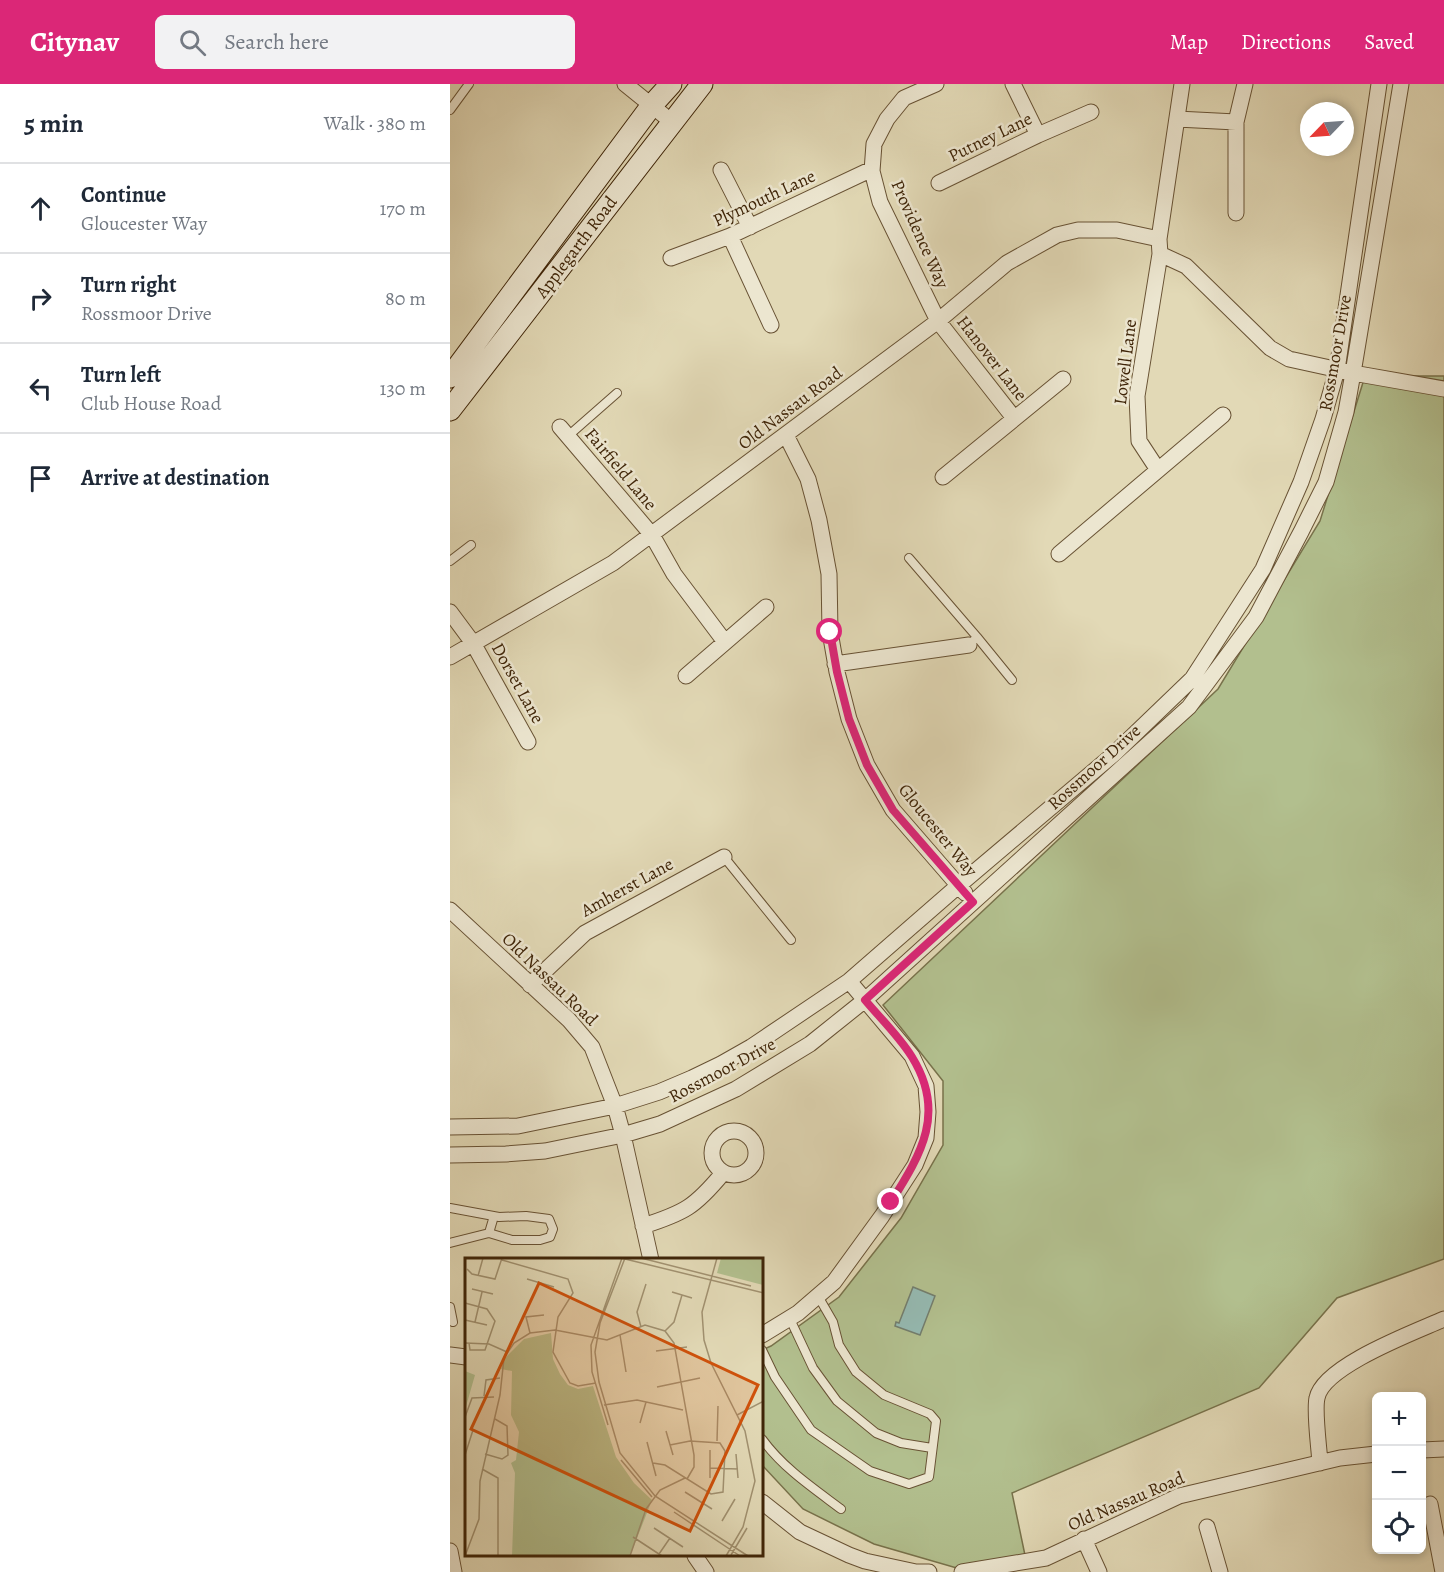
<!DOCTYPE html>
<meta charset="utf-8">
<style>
body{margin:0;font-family:Alegreya,serif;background:#f2f2f3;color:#1f2937}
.controls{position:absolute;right:18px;bottom:18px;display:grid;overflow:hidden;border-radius:9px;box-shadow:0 3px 9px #0003}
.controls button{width:54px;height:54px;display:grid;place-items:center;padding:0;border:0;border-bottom:2px solid #e0e1e3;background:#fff;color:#1f2937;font:30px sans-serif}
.compass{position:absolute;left:850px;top:18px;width:54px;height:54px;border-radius:50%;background:#fff;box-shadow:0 3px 9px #0003;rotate:245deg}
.stop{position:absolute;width:18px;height:18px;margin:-14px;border:4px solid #db2777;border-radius:50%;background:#fff}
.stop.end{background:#db2777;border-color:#fff;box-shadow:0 2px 6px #0008}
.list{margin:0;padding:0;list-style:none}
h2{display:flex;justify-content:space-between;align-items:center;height:78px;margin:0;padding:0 24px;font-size:26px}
h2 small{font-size:20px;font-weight:400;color:#747a83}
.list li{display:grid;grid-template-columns:39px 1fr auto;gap:18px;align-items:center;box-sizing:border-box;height:90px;padding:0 24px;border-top:2px solid #e0e1e3}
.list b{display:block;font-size:22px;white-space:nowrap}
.list p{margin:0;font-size:20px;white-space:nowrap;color:#747a83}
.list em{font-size:20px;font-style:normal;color:#747a83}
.icon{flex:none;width:33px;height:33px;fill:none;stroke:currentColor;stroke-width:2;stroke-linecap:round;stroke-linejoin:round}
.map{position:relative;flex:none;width:994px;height:1488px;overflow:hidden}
header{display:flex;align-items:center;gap:36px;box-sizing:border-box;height:84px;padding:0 30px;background:#db2777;color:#fff}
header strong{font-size:28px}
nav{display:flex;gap:33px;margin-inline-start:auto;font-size:21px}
.search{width:420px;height:54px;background:#f2f2f3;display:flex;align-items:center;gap:15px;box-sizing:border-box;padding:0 21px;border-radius:9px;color:#747a83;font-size:22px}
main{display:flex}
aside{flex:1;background:#fff}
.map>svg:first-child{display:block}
</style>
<header>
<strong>Citynav</strong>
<div class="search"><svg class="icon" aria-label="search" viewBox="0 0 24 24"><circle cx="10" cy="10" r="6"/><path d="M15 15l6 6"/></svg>Search here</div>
<nav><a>Map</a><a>Directions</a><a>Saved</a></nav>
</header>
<main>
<aside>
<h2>5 min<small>Walk · 380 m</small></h2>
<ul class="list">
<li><svg class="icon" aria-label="ahead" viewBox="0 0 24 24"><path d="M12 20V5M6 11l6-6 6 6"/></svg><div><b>Continue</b><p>Gloucester Way</p></div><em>170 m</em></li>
<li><svg class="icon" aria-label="right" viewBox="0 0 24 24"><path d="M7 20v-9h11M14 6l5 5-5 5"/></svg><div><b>Turn right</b><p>Rossmoor Drive</p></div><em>80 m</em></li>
<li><svg class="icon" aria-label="left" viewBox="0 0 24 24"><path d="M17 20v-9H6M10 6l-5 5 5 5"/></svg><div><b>Turn left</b><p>Club House Road</p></div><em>130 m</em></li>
<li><svg class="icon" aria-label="arrive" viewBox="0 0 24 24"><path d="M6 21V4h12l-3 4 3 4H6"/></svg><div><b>Arrive at destination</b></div></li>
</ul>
</aside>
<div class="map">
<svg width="994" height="1488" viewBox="0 0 994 1488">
<rect width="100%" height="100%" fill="#e2d9b6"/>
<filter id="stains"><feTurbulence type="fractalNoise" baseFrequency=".00333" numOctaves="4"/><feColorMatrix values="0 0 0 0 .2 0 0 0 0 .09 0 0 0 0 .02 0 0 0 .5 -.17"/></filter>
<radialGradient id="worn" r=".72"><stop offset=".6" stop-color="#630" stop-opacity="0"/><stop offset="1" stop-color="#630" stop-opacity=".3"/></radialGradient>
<path fill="#b2bf8e" stroke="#78724b" stroke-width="1.5" d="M915 292H994V1175L887 1214 809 1304 562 1409 576 1476 517 1487 424 1460 353 1425 312 1381V1266L321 1262 389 1213 451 1134 493 1061V997L433 921 768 605 870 437Z"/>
<path fill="#95bab2" stroke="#737e6e" stroke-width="1.5" d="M463 1203 485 1212 470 1251 445 1242 446 1238 449 1239Z"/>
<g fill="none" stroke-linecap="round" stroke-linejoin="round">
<g stroke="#685234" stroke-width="10">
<path id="lane" d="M0 26 19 0
M118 352 167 309
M459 474 527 553 519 561
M0 477 21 461
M527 553 562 596
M274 773 341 856
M0 1124 49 1133 76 1132 99 1135 103 1145 100 1153 90 1156H62L39 1149 0 1159
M39 1149 44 1132
M0 1223 3 1238
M340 1235 363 1284 387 1317 426 1349 451 1359 482 1364
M312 1266 325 1293 361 1346 420 1387 459 1400 479 1393 486 1337 480 1330 434 1311 406 1288 389 1261 383 1238 368 1212
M312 1355C333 1384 363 1404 391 1425"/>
</g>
<g stroke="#685234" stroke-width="17">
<path id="street" d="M175 0 222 38
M486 0 454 14 437 35 424 60 422 87 430 118 488 237 564 334
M563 0 588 51
M727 35 786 38
M271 86 300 143
M489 99 588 51 641 28
M786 129V38L795 0
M280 152 321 241
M710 170 736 182 820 264 839 275 903 289 994 305
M221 174 280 152 422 85
M110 343 202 451 224 490 275 558
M336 351 358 395 369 436 379 490 380 548 387 588 399 635 417 681 443 726 515 809
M708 386 689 357 687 312 710 170 709 155 732 0
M493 393 613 295
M609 470 773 331
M0 528 23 559 78 658
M0 573 163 479 488 237 557 179 607 151 628 146H667L709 155
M385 580 519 561
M236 592 316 523
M0 826 119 936 142 963 165 1022 173 1051 201 1176
M80 901 135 849 274 773
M0 1043 68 1042 165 1022 209 1008 242 994 271 980 301 963 399 897 508 802 664 670 742 595 813 485 851 398 873 335 887 286 929 0
M262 1069a22 22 0 1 1 44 0a22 22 0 1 1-44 0Z
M0 1071 56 1070 95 1067 173 1051 210 1040 286 1005 360 960 415 916 739 623 806 533 851 448 876 398 896 328 903 289 951 0
M193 1142C234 1129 245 1123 273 1089
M312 1251 348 1229 384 1198 432 1132 465 1081 476 1054 478 1028 476 1002 462 972 399 897
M0 1271 16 1273
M972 1366 994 1365
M870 1379C869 1363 864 1327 867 1314 873 1282 965 1248 994 1235
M312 1418 350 1448 399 1471 415 1477 466 1488H479
M980 1420 993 1488
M757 1443 770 1488
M634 1455 649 1488
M0 1467 4 1488
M245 1472 256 1488
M512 1488 596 1474 729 1412 890 1374 926 1370"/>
</g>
<g stroke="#3f2508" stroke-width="23">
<path id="secondary" d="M0 293 202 21 221 0
M0 326 252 0"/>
</g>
<use href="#lane" stroke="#ece6d0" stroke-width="8"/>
<use href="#street" stroke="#ece6d0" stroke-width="15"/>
<use href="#secondary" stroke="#ece6d0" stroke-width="21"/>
</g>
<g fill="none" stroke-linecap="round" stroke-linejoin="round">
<path stroke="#db2777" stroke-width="8" d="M380 548 387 588 399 635 417 681 443 726 523 818 415 916C430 934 449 952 462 973 496 1028 472 1069 441 1118"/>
</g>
<g text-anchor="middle" stroke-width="5" stroke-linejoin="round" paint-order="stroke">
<g font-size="18" fill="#3f2508" stroke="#ece6d0">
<text transform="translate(540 53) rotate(-26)" y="6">Putney Lane</text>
<text transform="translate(314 114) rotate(-25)" y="6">Plymouth Lane</text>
<text transform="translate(470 150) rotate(66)" y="6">Providence Way</text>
<text transform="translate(126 163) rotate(-53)" y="6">Applegarth Road</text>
<text transform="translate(885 269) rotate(-80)" y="6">Rossmoor Drive</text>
<text transform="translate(542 274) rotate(52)" y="6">Hanover Lane</text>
<text transform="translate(675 278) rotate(-83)" y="6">Lowell Lane</text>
<text transform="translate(340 324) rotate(-37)" y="6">Old Nassau Road</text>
<text transform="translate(171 385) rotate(50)" y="6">Fairfield Lane</text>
<text transform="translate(68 599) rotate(61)" y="6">Dorset Lane</text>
<text transform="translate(644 683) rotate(-42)" y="6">Rossmoor Drive</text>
<text transform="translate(488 746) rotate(51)" y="6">Gloucester Way</text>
<text transform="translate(177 803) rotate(-29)" y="6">Amherst Lane</text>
<text transform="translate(100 895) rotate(44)" y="6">Old Nassau Road</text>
<text transform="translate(272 986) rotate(-28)" y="6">Rossmoor Drive</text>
<text transform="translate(676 1417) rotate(-23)" y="6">Old Nassau Road</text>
</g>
</g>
<g transform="translate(15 1174)">
<rect width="298" height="298" fill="#e2d9b6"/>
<path d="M256 0H298V27L252 15ZM86 75 88 101 95 116 103 127 113 131 128 128 151 199 169 225 187 242 165 298H47L50 215 46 205 51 202 54 174 46 157 47 113 36 111 39 101 59 81ZM0 113 10 117 0 152Z" fill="#b2bf8e"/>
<path fill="none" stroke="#a19170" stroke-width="1.5" d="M156 0 299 35M160 0 135 65 130 94 134 124 155 195 190 238 283 298M176 0 286 28M37 2 103 21 108 35 93 59 88 94 105 125 113 128 131 125M2 11 7 16 30 21 37 0M13 18 18 0M247 18 252 0M247 18 237 54 239 82 246 105 280 173 290 223 278 269 261 298M62 21 89 29M7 31 28 36M207 34 227 40M0 45 22 51 30 63 20 92H5L4 85M0 62 22 67M10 64 17 34M176 69 172 54 181 26M200 73 209 64 217 37M65 75 61 59 79 57M155 77 161 114M0 85 24 86 42 94M191 93 222 89M192 129 235 120M19 138 21 122 35 120M139 147 172 142 218 152M272 157 299 143M0 159 7 140 29 139M175 165 181 144M143 167 127 114 126 87 157 0M201 173 208 197M252 183 253 148M182 184 191 218M245 192V220M20 196 37 201 43 197 42 168 30 161M271 196 273 220M0 197 8 172M156 202 187 239M188 205 200 207 246 236 258 234 260 193 255 185 225 183 205 187M245 210 273 211M17 211 33 220V298M220 234 247 251M209 254 275 298M257 263 270 241M189 270 218 289M168 279 197 298M194 296 205 280M266 297 282 270M0 298 14 261 15 223 35 137 39 100 49 85 65 75 90 72 142 82 180 67 200 73 209 85 229 197V209L222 221M165 298 181 251 195 232 220 220"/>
<path fill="#cf510b" fill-opacity="0.15" stroke="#cf510b" stroke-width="3" d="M74 25 293 127 225 273 6 171Z"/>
<rect width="298" height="298" fill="none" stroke="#3f2508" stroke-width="3"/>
</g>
<rect width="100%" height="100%" filter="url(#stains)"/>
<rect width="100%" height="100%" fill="url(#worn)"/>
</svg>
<div class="controls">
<button>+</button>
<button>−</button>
<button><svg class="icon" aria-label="locate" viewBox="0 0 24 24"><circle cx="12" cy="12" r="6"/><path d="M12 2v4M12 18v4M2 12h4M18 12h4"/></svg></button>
</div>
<svg class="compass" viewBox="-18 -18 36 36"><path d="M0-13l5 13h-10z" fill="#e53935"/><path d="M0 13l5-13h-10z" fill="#747a83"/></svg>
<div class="stop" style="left:380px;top:548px"></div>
<div class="stop end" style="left:441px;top:1118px"></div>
</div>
</main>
